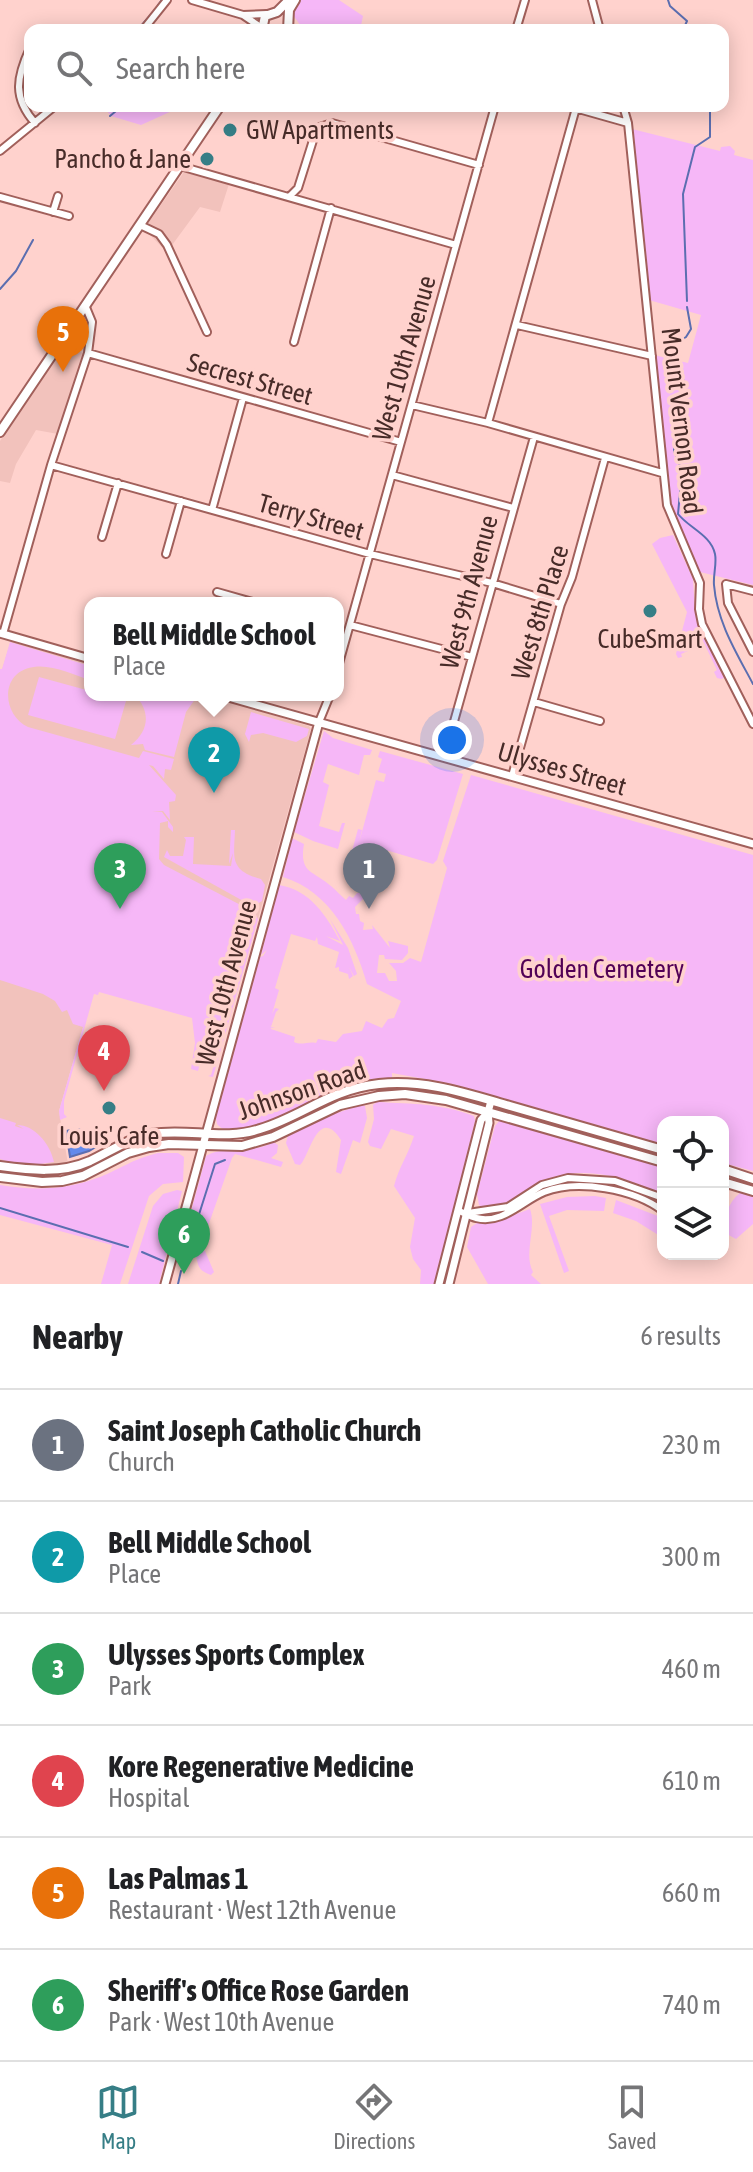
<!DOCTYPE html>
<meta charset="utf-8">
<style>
body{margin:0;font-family:"Asap Condensed",sans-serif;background:#f2f2f2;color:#202124}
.controls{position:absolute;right:24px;bottom:24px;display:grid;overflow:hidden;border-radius:16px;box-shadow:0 4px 20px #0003}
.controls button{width:72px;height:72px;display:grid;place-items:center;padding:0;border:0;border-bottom:2px solid #e0e0e0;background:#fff;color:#202124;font:40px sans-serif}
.you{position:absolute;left:452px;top:740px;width:28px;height:28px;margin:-20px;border:6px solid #fff;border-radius:50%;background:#1a73e8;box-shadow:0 0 0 12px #1a73e833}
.badge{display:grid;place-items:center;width:52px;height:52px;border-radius:50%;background:#367e86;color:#fff;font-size:26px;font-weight:700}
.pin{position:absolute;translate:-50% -66px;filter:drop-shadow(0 2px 4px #0008)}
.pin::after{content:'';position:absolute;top:42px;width:28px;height:24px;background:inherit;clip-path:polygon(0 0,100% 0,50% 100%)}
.popup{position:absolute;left:84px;top:597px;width:260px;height:104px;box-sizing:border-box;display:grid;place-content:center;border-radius:16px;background:#fff;filter:drop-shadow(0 2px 6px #0005);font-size:26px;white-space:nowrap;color:#757577}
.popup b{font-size:30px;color:#202124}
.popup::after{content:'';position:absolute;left:50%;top:100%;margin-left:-16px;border:16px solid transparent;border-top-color:#fff}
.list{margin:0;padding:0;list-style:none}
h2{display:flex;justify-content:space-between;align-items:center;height:104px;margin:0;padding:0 32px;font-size:34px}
h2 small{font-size:26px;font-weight:400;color:#757577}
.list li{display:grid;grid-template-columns:52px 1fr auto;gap:24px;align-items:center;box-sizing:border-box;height:112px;padding:0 32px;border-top:2px solid #e0e0e0}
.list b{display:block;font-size:30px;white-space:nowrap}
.list p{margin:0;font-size:26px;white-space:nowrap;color:#757577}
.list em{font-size:26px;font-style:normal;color:#757577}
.icon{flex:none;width:44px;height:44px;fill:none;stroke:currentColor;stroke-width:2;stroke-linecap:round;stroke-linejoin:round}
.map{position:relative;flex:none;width:753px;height:1284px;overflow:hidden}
.search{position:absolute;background:#fff;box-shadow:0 4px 20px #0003;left:24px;right:24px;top:24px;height:88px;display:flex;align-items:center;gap:20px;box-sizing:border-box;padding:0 28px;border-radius:16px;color:#757577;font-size:30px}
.sheet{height:776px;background:#fff}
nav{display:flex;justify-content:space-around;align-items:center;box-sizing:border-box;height:112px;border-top:2px solid #e0e0e0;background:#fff;font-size:22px;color:#757577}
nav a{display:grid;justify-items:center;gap:4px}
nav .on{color:#367e86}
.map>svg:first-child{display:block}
</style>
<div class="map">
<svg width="753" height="1284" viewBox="0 0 753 1284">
<rect width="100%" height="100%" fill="#ffd2cd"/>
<path fill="#f2c2bc" d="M184 172 229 184 220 212 200 207 167 252 144 229Z
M63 348 84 353 58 434 36 430 16 464 10 483 0 481V441Z
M11 640 90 662V695H206L309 726 311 729 258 919 146 858 0 785V677Z
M0 965 94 989 59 1111 68 1164 50 1167 0 1163Z"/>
<path fill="#f6b7f7" d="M301 0H339L363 16 360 30 303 29 293 15Z
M103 106H183L141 125 111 116Z
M632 129 720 151 721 147 730 146 735 151 734 155 753 160V585L700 572 671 509 654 355 688 363 701 315 649 300Z
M673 535 693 579 695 612 699 628 724 678 721 679 717 678 714 672 717 670 703 641 689 647 690 650 681 654 682 657 678 658 676 654 687 612 652 544 660 538Z
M10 642 90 666V680C74 675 51 664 34 667 0 671 1 714 28 727L139 758 143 751 174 759 171 770 165 769 164 779 153 766 149 765 176 795 175 801 169 802 170 820 163 811 152 812H162L173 827V832L168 827V821L160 823 159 859 164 865 254 912 258 919 213 1077 208 1076 211 1075 217 1054 203 1050 198 1071 191 1069 195 1043 192 1018 99 992 98 995 94 994 64 1101V1114L67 1117 60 1120 59 1111 83 1027 73 1024 67 1010 62 1012 55 1001 43 994 0 980V669H2Z
M39 677 90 691V695H105L126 701 115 739 28 715Z
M135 695H198L186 712 174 757 145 750 143 744 131 745C149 731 151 712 135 695Z
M251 712 309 729 307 736 296 742 263 733 251 735 249 742 245 734Z
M324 731 333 738 372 750 370 755H364L359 775 328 764 323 782 329 785 319 826 339 832 342 823H345L338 849 313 841 294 832Z
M380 751 463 774 437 860 433 864 379 848 374 859 352 851 358 829 362 830 359 843 376 780 384 782 386 774 378 772 382 759 378 757Z
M471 775 753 855V1171L723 1163V1122H663V1144L452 1084 392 1073V1080C369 1082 346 1086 325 1094 302 1103 237 1148 217 1124L216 1117 260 957 263 956 267 950 261 955 279 885C310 890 326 915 340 941L326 936 343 945 330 919 348 948 357 974 354 976 349 967 353 976 349 979 348 974 339 971V967L335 968 339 952 318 944 317 937 315 941 291 934 275 988 279 990 272 1014 275 1008 279 1009 276 1012 271 1027 275 1028H271L270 1021 271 1029 295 1037 294 1042C302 1046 308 1041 316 1043L318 1039 336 1042 343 1034 362 1031 366 1021 382 1028 388 1019 394 1018 401 1001 367 984C354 939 331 892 283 877L292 838 304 844C299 874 313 870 331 886 337 891 341 896 346 900L349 896 353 898 357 893H363V899L355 907 356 914H359L360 921 364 923 363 930 373 929 372 925 390 948 388 941 408 946V953L402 960 385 959 384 955H379L377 973H385L389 981H397L396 971 389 963H403L410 958 421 962 447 868 443 861Z
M231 830H235C234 858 229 870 261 879L265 885 262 901 257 904 245 902 164 857 167 850 170 856H183L186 840 184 837H194L193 864 231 866 233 853 229 864Z
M377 1102C414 1104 439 1103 474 1116L475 1121 435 1284H420L421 1270 413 1259 410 1247 415 1218 394 1186C399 1167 408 1155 414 1136L391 1129 381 1149 370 1146 368 1142 374 1119 373 1105Z
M361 1105 365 1106 367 1118 360 1143 353 1140 341 1174 336 1172 341 1140C318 1104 309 1158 300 1165L295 1164 286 1143 288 1135 331 1115Z
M0 1118 16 1123 15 1126 24 1129 17 1125C34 1125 50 1143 54 1162L40 1164 51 1166 0 1163V1160L7 1161 0 1159Z
M500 1120 663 1166V1195C628 1177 581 1164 543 1181 521 1191 509 1208 482 1207L479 1205 477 1194 495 1126Z
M273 1142 278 1145 277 1153 271 1158 283 1162 281 1167 235 1154 232 1158 200 1249 205 1251 214 1272 211 1275C197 1270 199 1266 195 1253L183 1249 182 1245 206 1156C223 1145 252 1155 273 1142Z
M158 1153H178L184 1157 183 1182 163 1184 149 1196 120 1284H101L112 1245 0 1215V1185C35 1191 66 1190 100 1177 122 1168 133 1159 158 1153Z
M177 1190 182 1191 159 1284H128L153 1206 163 1194Z
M740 1193 753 1197V1224L736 1239 723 1232C723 1218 729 1201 740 1193Z
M595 1196 606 1198 604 1211 567 1210 549 1216 569 1271 564 1273 540 1204 567 1197Z
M616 1200 663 1218V1238L636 1221 613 1213Z
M530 1209C537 1229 523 1253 533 1272L531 1275 541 1284H488L467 1247 471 1227 477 1223 497 1221Z"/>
<path fill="#638aeb" stroke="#5b6eb0" stroke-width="2" d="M76 1129 104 1135 107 1140 89 1151 70 1157 66 1131Z"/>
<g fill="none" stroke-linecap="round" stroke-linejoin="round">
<path stroke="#5b6eb0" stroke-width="2" d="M668 0 670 6 687 21 683 30
M158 5 162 0
M141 26 155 10
M177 30 178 26
M110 116 122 106
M0 289 16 271 33 240
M687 301 683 194 695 147 710 137V106
M687 307 691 329 686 337 670 347 667 360 683 378 685 404 675 414 674 451 682 471 678 514C689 528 711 535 715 554 717 564 713 575 714 585 717 622 736 652 753 684
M0 1208 128 1247
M189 1246 215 1164 225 1160
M142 1252 163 1261
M178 1284 181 1271"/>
<g stroke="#a1605b" stroke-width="10">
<path id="minor" d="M192 0 243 15
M592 0 600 30
M262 28 243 15 267 14
M143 30 167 0
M516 30 525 0
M30 48C16 78 13 98 35 123
M568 106 628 123
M623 106 628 123 667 505 700 583 699 609 702 624 753 724
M0 151 55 106
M180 166 456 245
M290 196 298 188 315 134 320 127 332 123 479 165
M0 197 69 216
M53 212 58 196
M140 225 159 234 167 245 207 332
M517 325 652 356
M294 342 331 208
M88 353 401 442
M412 405 488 423 662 473
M488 423 576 108
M51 465 370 554 492 583 561 604
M392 475 513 508
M212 510 243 398
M102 537 118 483
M166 554 181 501
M753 591 726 584 728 603 753 652
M217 592 256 603
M350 625 472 657
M3 634 51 465 88 353 92 322 85 305
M338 667 495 106
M534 702 600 721
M319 722 330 695
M444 757 534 437
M512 776 561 604 572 577 605 458
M459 1211C465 1213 470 1217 476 1218 502 1225 522 1201 544 1192 578 1179 634 1189 663 1211
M468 1213 508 1207 542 1185 568 1178 615 1181 663 1198"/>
</g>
<g stroke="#a1605b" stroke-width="11">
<path id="tertiary" d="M0 633 90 659
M221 695 753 844
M165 1284 319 722
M439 1284 481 1120 488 1112
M449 1284 489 1123 488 1112 491 1101"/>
</g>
<g stroke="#a1605b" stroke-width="12">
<path id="secondary" d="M262 30 265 16 277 12 289 0
M288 30 289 10 295 0
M0 432 220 106
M0 1166C30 1170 61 1174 90 1161 111 1151 128 1139 151 1134 188 1128 224 1141 260 1129 303 1116 330 1089 379 1084 425 1079 468 1094 510 1106 561 1121 612 1135 663 1150
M723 1169 753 1179
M0 1177 42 1182 62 1181 83 1176 128 1153 149 1147 169 1144 242 1146 273 1137 340 1105 379 1096 405 1094 446 1100 663 1162
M723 1182 753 1191"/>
</g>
<use href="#minor" stroke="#fff" stroke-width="6"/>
<use href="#tertiary" stroke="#fff" stroke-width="7"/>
<use href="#secondary" stroke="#fff" stroke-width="8"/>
</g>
<g fill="#367e86" stroke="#ffd2cd" stroke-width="3">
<circle cx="230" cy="130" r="8"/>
<circle cx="207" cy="159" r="8"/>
<circle cx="650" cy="611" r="8"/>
<circle cx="109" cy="1108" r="8"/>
</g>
<g text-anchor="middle" stroke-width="7" stroke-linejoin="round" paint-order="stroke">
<g font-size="26" fill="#472b28" stroke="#ffd2cd">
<text x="246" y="139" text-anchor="start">GW Apartments</text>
<text x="191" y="168" text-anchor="end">Pancho &amp; Jane</text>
<text x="650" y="648">CubeSmart</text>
<text x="109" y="1145">Louis' Cafe</text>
</g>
<g font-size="26" fill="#472b28" stroke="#ffd2cd">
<text transform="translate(404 358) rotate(-74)" y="9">West 10th Avenue</text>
<text transform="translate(250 379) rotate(16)" y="9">Secrest Street</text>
<text transform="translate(682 421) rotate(83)" y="9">Mount Vernon Road</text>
<text transform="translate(311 517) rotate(16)" y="9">Terry Street</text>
<text transform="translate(469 592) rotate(-75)" y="9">West 9th Avenue</text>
<text transform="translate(540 612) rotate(-73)" y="9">West 8th Place</text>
<text transform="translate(562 769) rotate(16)" y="9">Ulysses Street</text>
<text transform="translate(226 983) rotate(-75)" y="9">West 10th Avenue</text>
<text transform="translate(302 1090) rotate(-19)" y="9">Johnson Road</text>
</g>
<g font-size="26" fill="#520056" stroke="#ffd2cd">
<text x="602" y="978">Golden Cemetery</text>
</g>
</g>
</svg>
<div class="controls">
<button><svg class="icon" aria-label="locate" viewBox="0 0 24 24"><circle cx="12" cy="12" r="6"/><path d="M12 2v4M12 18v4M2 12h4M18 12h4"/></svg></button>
<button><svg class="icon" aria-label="layers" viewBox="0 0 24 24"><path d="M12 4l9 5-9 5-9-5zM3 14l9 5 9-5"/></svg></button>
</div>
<div class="you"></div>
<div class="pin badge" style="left:369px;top:909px;background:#6b7280">1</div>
<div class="pin badge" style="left:214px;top:793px;background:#0f9aa8">2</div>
<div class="popup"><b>Bell Middle School</b>Place</div>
<div class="pin badge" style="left:120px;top:909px;background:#2e9e5b">3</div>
<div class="pin badge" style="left:104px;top:1091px;background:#e0444e">4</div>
<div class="pin badge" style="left:63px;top:372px;background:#e8710a">5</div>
<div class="pin badge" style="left:184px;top:1274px;background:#2e9e5b">6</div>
<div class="search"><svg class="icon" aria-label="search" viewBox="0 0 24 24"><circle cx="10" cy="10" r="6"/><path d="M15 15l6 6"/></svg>Search here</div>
</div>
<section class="sheet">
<h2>Nearby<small>6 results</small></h2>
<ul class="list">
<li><span class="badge" style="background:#6b7280">1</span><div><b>Saint Joseph Catholic Church</b><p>Church</p></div><em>230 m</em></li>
<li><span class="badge" style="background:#0f9aa8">2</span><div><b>Bell Middle School</b><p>Place</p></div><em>300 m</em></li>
<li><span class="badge" style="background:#2e9e5b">3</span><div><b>Ulysses Sports Complex</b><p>Park</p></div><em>460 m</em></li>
<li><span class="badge" style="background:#e0444e">4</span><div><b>Kore Regenerative Medicine</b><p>Hospital</p></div><em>610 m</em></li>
<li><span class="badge" style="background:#e8710a">5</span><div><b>Las Palmas 1</b><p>Restaurant · West 12th Avenue</p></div><em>660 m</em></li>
<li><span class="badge" style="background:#2e9e5b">6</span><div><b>Sheriff's Office Rose Garden</b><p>Park · West 10th Avenue</p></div><em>740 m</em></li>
</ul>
</section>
<nav>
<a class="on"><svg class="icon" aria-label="map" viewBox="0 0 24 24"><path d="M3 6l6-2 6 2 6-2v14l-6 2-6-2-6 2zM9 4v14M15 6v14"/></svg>Map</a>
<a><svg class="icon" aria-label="directions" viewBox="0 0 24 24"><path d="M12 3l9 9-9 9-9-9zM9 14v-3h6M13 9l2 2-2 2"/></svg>Directions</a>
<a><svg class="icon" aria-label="saved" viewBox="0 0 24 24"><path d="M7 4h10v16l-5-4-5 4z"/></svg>Saved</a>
</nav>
